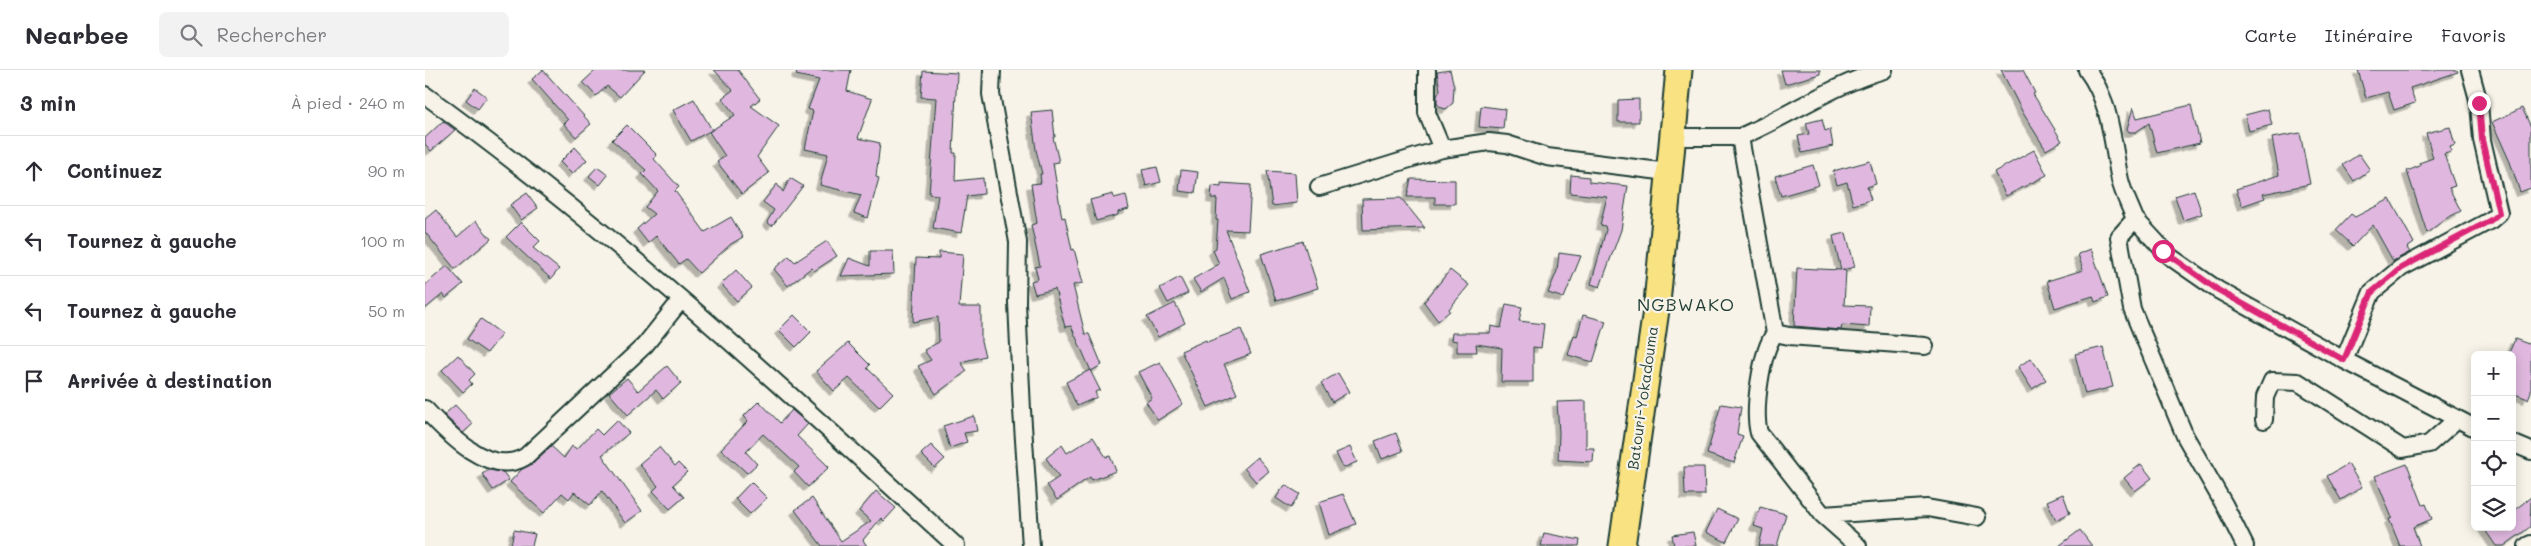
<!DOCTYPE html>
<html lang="fr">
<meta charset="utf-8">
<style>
body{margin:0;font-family:Mali,sans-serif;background:#f2f2f3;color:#2b2b33}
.controls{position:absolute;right:15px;bottom:15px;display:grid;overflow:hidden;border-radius:8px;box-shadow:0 2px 12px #0003}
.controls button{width:45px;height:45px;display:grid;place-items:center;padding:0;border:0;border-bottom:1px solid #e1e1e2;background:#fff;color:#2b2b33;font:25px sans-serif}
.stop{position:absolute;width:15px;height:15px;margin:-11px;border:4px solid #db2777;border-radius:50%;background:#fff}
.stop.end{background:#db2777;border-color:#fff;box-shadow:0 1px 5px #0008}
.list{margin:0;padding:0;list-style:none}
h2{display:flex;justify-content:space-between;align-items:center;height:65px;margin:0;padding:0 20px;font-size:21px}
h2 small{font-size:16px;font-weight:400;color:#7c7c81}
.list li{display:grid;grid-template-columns:32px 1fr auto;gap:15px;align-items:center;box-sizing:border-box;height:70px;padding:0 20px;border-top:1px solid #e1e1e2}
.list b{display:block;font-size:19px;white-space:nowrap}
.list em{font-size:16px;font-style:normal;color:#7c7c81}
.icon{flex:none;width:28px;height:28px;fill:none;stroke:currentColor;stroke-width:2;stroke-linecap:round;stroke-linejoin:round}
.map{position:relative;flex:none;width:2106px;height:476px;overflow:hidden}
header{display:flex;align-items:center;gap:30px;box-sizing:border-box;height:70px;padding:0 25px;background:#fff;border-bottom:1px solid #e1e1e2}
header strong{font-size:24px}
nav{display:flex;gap:28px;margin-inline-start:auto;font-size:18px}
.search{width:350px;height:45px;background:#f2f2f3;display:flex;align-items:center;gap:12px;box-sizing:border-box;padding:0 18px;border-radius:8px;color:#7c7c81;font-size:19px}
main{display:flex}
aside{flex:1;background:#fff}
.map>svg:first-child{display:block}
</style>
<header>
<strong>Nearbee</strong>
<div class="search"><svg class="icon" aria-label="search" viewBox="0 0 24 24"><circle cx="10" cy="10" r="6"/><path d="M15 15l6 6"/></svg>Rechercher</div>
<nav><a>Carte</a><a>Itinéraire</a><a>Favoris</a></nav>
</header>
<main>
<aside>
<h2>3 min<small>À pied · 240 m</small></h2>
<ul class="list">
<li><svg class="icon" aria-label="ahead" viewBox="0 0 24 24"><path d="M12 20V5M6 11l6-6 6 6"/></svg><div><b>Continuez</b></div><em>90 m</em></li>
<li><svg class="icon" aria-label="left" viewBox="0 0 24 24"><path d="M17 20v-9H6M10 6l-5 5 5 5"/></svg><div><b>Tournez à gauche</b></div><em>100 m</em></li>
<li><svg class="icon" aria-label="left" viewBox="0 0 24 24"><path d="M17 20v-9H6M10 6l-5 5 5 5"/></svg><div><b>Tournez à gauche</b></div><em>50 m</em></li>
<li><svg class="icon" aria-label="arrive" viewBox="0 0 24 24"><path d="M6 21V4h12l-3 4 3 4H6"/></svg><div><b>Arrivée à destination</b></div></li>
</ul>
</aside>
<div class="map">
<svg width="2106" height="476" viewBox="0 0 2106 476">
<defs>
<filter id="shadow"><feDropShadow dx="-4.5" dy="4.5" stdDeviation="0" flood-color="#0004"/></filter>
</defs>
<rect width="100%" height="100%" fill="#f7f3e8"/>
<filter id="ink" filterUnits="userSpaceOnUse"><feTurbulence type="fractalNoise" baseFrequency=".02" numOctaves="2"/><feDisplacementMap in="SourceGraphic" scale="10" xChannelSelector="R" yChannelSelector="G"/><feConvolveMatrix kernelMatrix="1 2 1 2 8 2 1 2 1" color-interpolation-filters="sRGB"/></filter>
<g filter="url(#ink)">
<path fill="#e0b8df" stroke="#1f3d34" filter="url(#shadow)" d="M118 0 166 54 151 67 139 54 143 50 107 9Z
M171 0H220L195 27 182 16 171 26 158 12Z
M289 0H313L335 29 326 36 354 56 332 87 344 103 317 124 292 92 300 86 284 62 310 45 297 28 308 20Z
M372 0H426L422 21 447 29 433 68 455 73 451 107 454 108 443 148 429 143 436 125 395 115 403 84 380 79 388 41 383 39 394 10 371 5Z
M1025 0 1029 16 1028 33 1021 39 1017 38 1012 34V26L1015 20 1012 2Z
M1356 0H1395V4L1360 14Z
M1576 0H1598L1610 23 1608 24 1637 71 1621 80 1598 43Z
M1933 0H2032L2033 2 1985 18 1990 33 1969 40 1963 22 1941 28Z
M498 1 532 3 528 83H531L530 111 558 108 559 124 542 126 536 163 508 158 513 125 504 124 511 28 496 27Z
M50 18 62 27 53 39 41 30Z
M269 29 287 60 266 71 248 40Z
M1214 29V52H1193V30Z
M1766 35 1775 73 1732 83 1724 53 1711 62H1704L1702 59 1708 37 1712 48Z
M1056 36 1080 39 1078 59 1054 57Z
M2097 38 2106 57V118L2095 122 2085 92 2067 52Z
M1843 39 1847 55 1824 61 1820 45Z
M627 40 630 67H628L634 92 628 93 637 148 640 147 647 180 649 179 658 213 648 215 660 264H664L677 295 666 301 646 256 640 257 630 219 610 224 606 211 613 209 610 197 615 196 606 155 612 153 606 114 616 113 615 104H617L611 80 606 42Z
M1397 49 1400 61 1405 59 1408 76 1377 83 1373 66 1384 64 1381 53Z
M18 51 30 60 6 81 0 74V68Z
M202 55 232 85 229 89 254 117 250 121 280 162 306 147 318 167 306 174 274 203 261 189 254 194 231 166 223 173 212 159 229 144 220 137 233 121 217 104 221 100 187 70Z
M2025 57 2030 75 2025 77 2027 82 2019 84 2030 116 2024 118 2036 141 2020 149 2002 163 1982 101 1995 96 1994 93 2008 88 2001 63Z
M1875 63 1885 114 1838 124 1840 128 1817 136 1811 119 1854 105 1847 68Z
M150 77 162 90 147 104 135 92Z
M1609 80 1622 105 1581 126 1569 102Z
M1934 84 1945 100 1929 111 1918 95Z
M1445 91 1451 114 1442 117 1446 130 1428 135 1422 112 1412 115 1408 101Z
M1388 95 1394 115 1356 126 1350 106Z
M172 97 183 105 175 115 164 106Z
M732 97 736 112 721 116 717 100Z
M756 100 773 102 770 123 754 121Z
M842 101 870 103 872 133 847 136Z
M1146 105 1164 107V112L1203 116 1196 160 1175 217 1166 214 1181 160 1180 156 1175 155 1182 127 1145 123Z
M365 108 378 116 347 156 342 152 349 140 338 132 352 114 358 122Z
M986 109 1030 110V134H1010V127H982Z
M796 113 826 115 823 161 801 160 825 222 807 229 799 208 776 222 768 209 794 194 788 180 791 178 793 150H791L792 129 786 128 787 116 796 117Z
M1769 120 1777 144 1758 150 1750 126Z
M102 123 113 138 96 150 85 135Z
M688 124 689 128 701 125 704 139 693 142V145L671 151 665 130Z
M976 128 1000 158 938 160 937 129Z
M1965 129 1989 173 1982 178 1985 182 1968 191 1948 155 1928 176 1911 160 1926 144 1930 147Z
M11 140 32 167 51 151 66 169 30 199 0 162V149Z
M96 152 115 171 108 178 134 199 126 209 81 167Z
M1421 163 1430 197 1417 200 1421 201 1419 235 1445 236 1444 257 1417 255 1416 260 1369 256 1372 198 1416 200 1408 166Z
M402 171 412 186 389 201 386 198 363 216 349 199 364 186 370 192Z
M878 171 893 218 851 231 836 184Z
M1666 179 1683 227 1670 232 1668 226 1630 238 1622 211 1658 200 1653 184Z
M445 181H468L469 204 416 206 424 188 445 196Z
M514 182 538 184 534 237H556V272L560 286 536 292 542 301 511 324 493 296 506 290 499 280 514 272 513 247 488 252 491 188 514 189Z
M1134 183 1156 186 1139 228 1123 223 1132 201Z
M22 196 38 214 21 228 18 224 0 239V215Z
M311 200 327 218 312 231 296 214Z
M1025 200 1044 215 1024 239 1025 241 1013 251 999 232Z
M755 207 763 223 743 233 735 218Z
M750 233 760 253 733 267 722 247Z
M1081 234 1097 237 1094 251 1119 254 1116 278 1108 277V312H1076L1077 278 1051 274 1052 282H1032V271L1026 270 1027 263H1065L1066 256 1076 258Z
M369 245 386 262 371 277 354 260Z
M1158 245 1181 251 1168 292 1143 285 1149 265 1152 266Z
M56 249 77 264 62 283 42 269Z
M816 259 826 284 799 294 812 324 783 337 756 281 781 270 782 272Z
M2090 269 2106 275V322L2103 329 2087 323V285H2083Z
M423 273 445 295 442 298 468 323 454 337 424 308 409 321 391 301Z
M1678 277 1688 317 1660 324 1650 284Z
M33 285 50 304 44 310 47 314 38 322 17 300Z
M1606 288 1621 310 1607 319 1593 297Z
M735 292 758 334 733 350 721 332 727 328 713 302Z
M242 296 256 313 238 329 231 320 203 345 184 323 202 308 213 321Z
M665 300 675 320 670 322 672 327 652 336 641 312Z
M913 303 924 322 907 332 896 313Z
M334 331 355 353 367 340 383 354 372 366 404 397 383 417 369 402 374 397 338 364 321 382 332 394 322 403 296 379 323 351 319 346Z
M1161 331V378H1169L1168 392 1133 390 1134 363 1132 332Z
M1296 334 1316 337 1312 364 1318 366 1309 393 1282 384Z
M30 335 48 354 38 363 19 345Z
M549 346 552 361 539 363 542 372 525 378 518 356Z
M192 350 204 363 177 385 217 441 200 453 177 421 165 435 149 422 144 429 137 423 119 443 85 412 97 399 107 394 126 376 139 388 147 376 152 379 171 359 177 365Z
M971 363 978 381 957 389 950 371Z
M668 367 681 387 685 386 691 401 667 410 665 407 632 430 622 415 634 407 621 388 637 375 642 383Z
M506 375 520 389 510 398 496 384Z
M234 377 250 396 253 393 262 402 248 415 259 427 245 439 228 421 233 416 214 394Z
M925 377 932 392 918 398 911 383Z
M832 387 844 401 831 412 819 398Z
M1716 394 1727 408 1710 421 1699 408Z
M1923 394 1937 417 1916 430 1902 406Z
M1982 394 1998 435 2001 434 2007 449 1988 457 1995 476H1975L1964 449 1967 448 1950 406Z
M1259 397H1279L1280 425H1260Z
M64 400 78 402 84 410 68 420 57 404Z
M326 412 342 428 325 444 310 429Z
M860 415 875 424 866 438 851 428Z
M451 421 471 438 459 451 456 448 438 470 442 476H397L370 440 387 428 416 471 446 451 434 441Z
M918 424 931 454 904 465 894 432Z
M1638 424 1645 443 1631 450 1622 431Z
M2106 427 2105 457 2079 476H2071L2058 457H2087V442Z
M1335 437 1361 444 1352 476H1334L1338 459 1329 456Z
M1292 439 1313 449 1301 472 1281 462Z
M89 460 110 464 107 476H86Z
M1655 460 1667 476H1634Z
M1268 462 1271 476H1249L1247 465Z
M1119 463 1155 470 1154 476H1116Z"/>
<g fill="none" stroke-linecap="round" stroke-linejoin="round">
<g stroke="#1f3d34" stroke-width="20">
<path id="minor" d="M567 0 566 24 593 172 592 233 597 340 606 476
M1002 0V43L1017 79
M1662 0C1686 32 1687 72 1695 110 1698 123 1705 136 1710 149
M0 25C188 161 360 319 531 476
M1248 67H1315L1350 263
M1315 67C1364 46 1407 15 1459 0
M894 117 1017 79 1064 72 1082 74 1122 87 1243 102
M1919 290 1947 222 1976 198 2066 150 2074 143 2057 70 2054 33 2045 0
M0 339C22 363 64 408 100 387L220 275 256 230
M1839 350 1840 327 1847 311 1873 312 1978 379 2004 374 2031 350
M2087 373 2106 381
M1398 445 1502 438 1552 447
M1433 476 1398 445 1334 363C1328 340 1336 282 1350 263L1364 266 1500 276
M1820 476 1800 436 1760 366 1707 239 1694 167 1710 149 1744 186 1793 220 1919 290 2050 358
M2102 476 2106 474"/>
</g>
<g stroke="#1f3d34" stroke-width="29">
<path id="highway" d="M1197 476 1232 233 1254 0"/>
</g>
<use href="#minor" stroke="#f7f3e8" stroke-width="16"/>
<use href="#highway" stroke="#f8e281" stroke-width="25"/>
</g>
</g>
<g fill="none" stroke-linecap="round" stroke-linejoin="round" filter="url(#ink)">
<path stroke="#db2777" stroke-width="6" d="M1738 181 1793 220 1919 290 1947 222 1976 198 2066 150 2074 143 2057 70 2054 33"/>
</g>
<g text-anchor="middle" stroke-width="4.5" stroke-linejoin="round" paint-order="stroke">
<g font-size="15" fill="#1f3d34" stroke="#f7f3e8">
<text transform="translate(1218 328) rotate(-82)" y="5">Batouri-Yokadouma</text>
</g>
<g font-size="18" letter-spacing="1" fill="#1f3d34" stroke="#f7f3e8">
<text x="1261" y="241">NGBWAKO</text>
</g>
</g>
</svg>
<div class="controls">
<button>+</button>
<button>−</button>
<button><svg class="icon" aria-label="locate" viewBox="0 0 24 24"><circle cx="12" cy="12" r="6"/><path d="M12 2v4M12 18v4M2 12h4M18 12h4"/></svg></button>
<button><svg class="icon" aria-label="layers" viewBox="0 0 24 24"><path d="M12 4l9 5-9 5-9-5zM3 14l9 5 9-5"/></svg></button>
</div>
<div class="stop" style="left:1738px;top:181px"></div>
<div class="stop end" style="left:2054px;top:33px"></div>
</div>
</main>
